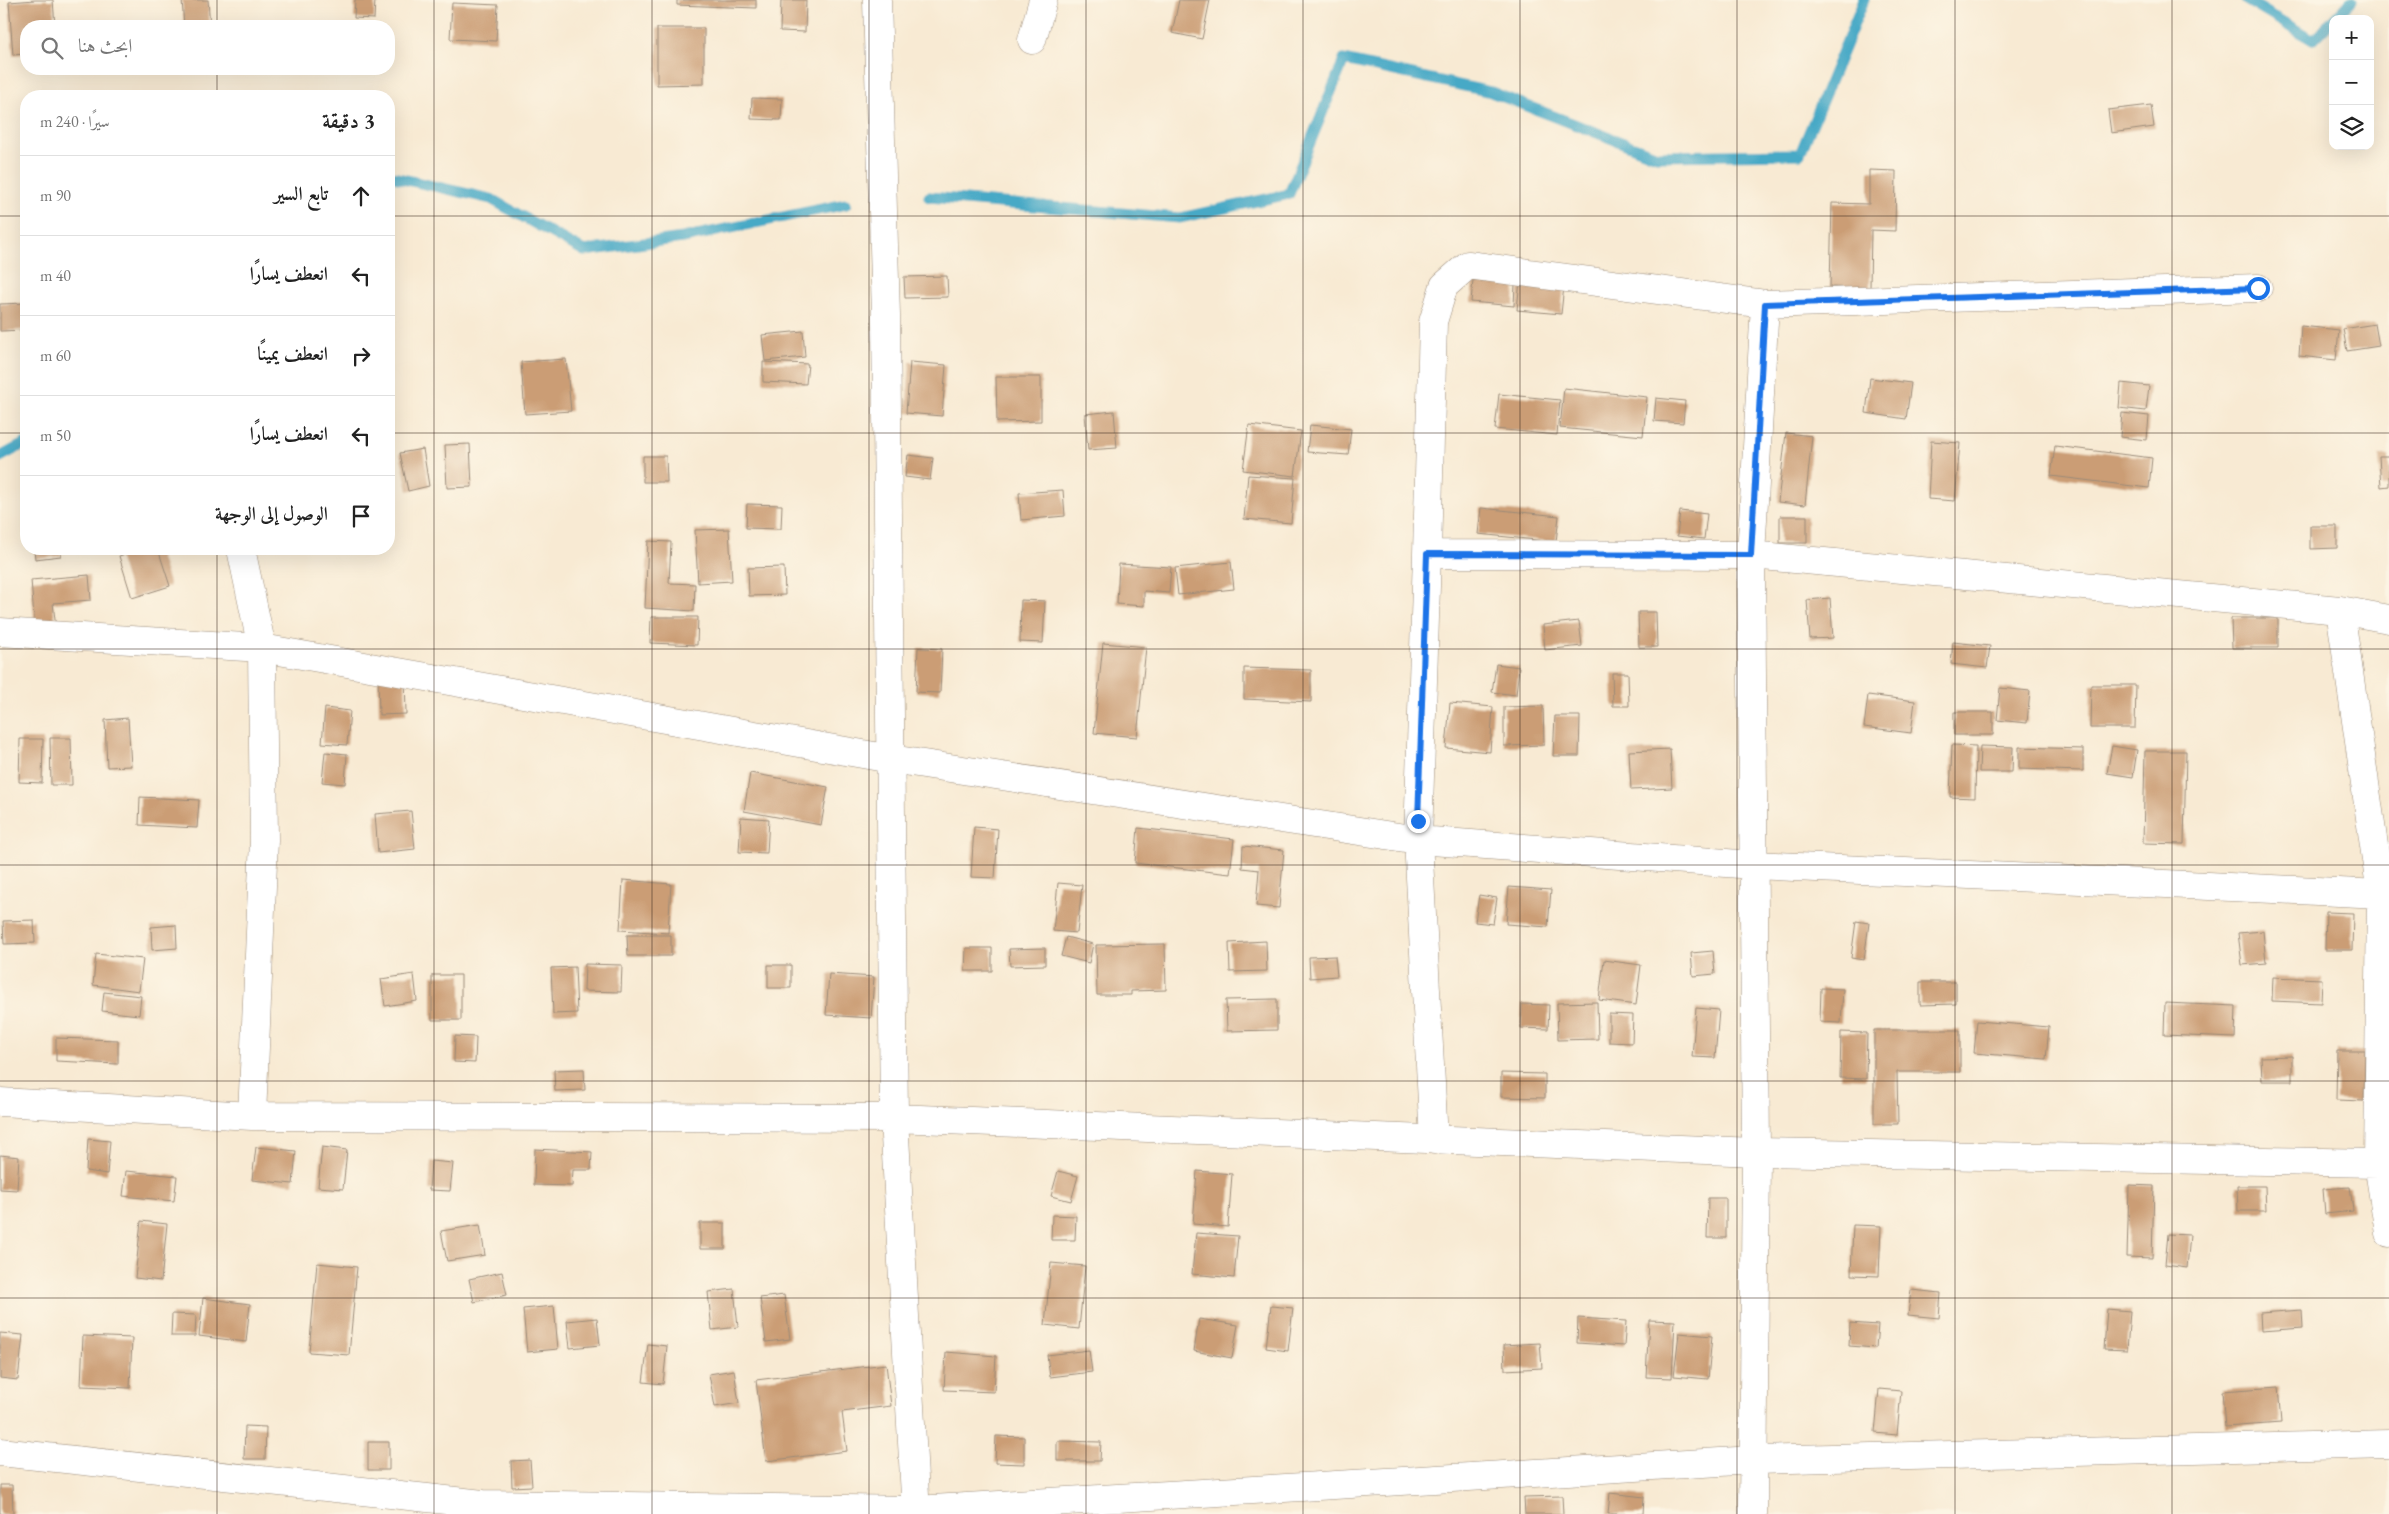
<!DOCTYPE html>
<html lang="ar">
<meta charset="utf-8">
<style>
body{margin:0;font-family:"EB Garamond",Amiri,serif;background:#f2f2f2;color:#222;direction:rtl}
.controls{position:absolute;right:15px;top:15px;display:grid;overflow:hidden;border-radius:10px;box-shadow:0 5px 20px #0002}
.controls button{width:45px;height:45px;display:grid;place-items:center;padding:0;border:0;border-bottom:1px solid #e0e0e0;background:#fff;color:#222;font:25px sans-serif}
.stop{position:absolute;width:15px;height:15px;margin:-11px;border:4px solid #1a73e8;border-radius:50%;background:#fff}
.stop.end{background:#1a73e8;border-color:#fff;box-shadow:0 1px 5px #0008}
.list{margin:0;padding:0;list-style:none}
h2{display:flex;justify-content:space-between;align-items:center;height:65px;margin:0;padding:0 20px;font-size:21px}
h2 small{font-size:16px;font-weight:400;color:#767676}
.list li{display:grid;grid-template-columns:32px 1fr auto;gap:15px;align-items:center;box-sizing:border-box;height:80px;padding:0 20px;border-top:1px solid #e0e0e0}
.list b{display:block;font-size:19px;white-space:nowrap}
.list em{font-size:16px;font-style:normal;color:#767676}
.icon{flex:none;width:28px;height:28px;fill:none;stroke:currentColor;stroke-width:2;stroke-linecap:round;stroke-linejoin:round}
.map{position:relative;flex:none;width:2389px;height:1514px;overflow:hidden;direction:ltr}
.search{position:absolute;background:#fff;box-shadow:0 5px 20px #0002;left:20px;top:20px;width:375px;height:55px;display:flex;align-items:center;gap:12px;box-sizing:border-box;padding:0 18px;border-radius:20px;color:#767676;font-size:19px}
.panel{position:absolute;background:#fff;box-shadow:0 5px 20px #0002;left:20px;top:90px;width:375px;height:465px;border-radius:20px;direction:rtl}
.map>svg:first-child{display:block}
</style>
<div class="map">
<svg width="2389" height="1514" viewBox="0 0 2389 1514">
<rect width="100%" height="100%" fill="#fcf5e5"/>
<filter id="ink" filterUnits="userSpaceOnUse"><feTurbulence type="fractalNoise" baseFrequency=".02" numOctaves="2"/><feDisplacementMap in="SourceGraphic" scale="10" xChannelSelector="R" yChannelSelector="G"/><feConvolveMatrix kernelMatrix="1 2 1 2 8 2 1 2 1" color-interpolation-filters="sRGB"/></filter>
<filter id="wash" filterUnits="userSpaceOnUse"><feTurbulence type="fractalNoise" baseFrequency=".0096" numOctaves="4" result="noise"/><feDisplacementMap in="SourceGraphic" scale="20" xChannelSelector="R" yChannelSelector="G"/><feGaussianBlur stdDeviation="1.12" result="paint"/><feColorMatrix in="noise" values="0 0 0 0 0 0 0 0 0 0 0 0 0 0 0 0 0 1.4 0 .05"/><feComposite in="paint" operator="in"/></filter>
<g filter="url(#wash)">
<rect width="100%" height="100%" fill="#f8ead3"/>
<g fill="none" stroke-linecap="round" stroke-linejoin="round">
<path stroke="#46a9c6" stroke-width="11" d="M2246 0 2313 40 2333 20
M2334 19 2352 0
M389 176 491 199 584 251 683 238 846 204
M929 197 1180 218 1289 194 1344 60 1491 92 1657 156 1800 154 1864 0
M0 457 26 443"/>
</g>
<g id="blocks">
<path fill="#cb9d75" d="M35 0H53L55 26H26V54L13 55 9 2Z
M182 0H208L210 26H184Z
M355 0H375L374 19 354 18Z
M677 0H756V8L677 5Z
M781 0H806L805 32 780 31Z
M1179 0H1210L1202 39 1172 33Z
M452 3 498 5 496 41 450 39Z
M265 24 288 25V26H265Z
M657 28H704V84L657 85Z
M752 98 782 99 781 120 751 119Z
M2151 105 2154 127 2111 133 2108 110Z
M1869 170 1896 171 1895 231 1871 230 1870 288 1830 287 1832 203 1869 204Z
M947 276 948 297 905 298 904 277Z
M1473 280 1515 284 1514 306 1471 302Z
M1520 281 1564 286 1561 314 1517 310Z
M26 303V330L0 331V304Z
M2375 324 2379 346 2347 351 2343 329Z
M2301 326 2339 330 2336 360 2299 356Z
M803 331 805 357 765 361 762 335Z
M566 359 571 411 525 414 521 362Z
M763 362 808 364 806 384 763 382Z
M910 362 946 365 942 416 906 413Z
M996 377H1041V421L997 422Z
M1870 378 1911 383 1906 419 1866 413Z
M2121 383 2149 386 2146 411 2119 408Z
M1564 388 1647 397 1643 436 1560 428Z
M1499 394 1560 400 1557 435 1495 429Z
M1656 398 1685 401 1683 423 1654 421Z
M1114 411 1117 448 1088 450 1085 414Z
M2122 413 2149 416 2147 440 2120 437Z
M1249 425 1301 431 1295 476 1243 470Z
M1310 425 1351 429 1348 455 1307 452Z
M1786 433 1812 436 1805 505 1778 502Z
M1931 441 1960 443 1955 501 1928 499Z
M470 444 472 487 447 488 445 445Z
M2055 446 2152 458 2149 488 2051 476Z
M423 449 429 486 408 491 400 453Z
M908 455 933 458 930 480 905 477Z
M643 456H666L667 482H643Z
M2379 456H2389V486L2381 487Z
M1248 475 1295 478 1291 523 1244 519Z
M1063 490 1065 516 1021 520 1019 493Z
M747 504 782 505 781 529 746 528Z
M1481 508 1559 516 1556 542 1478 534Z
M1680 511 1707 514 1704 539 1677 536Z
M1780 516H1807V543H1780Z
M2310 526H2337V548L2310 549Z
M729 529 732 581 698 583 695 530Z
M648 541 671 542 669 583 695 584 694 611 645 608Z
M34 549H60L61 556 35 559Z
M142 549H158L170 586 132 598 119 556Z
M1231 562 1234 589 1178 595 1175 568Z
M1119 564 1171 567 1169 593 1144 591V606L1117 604Z
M784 567 785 595 749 596 748 568Z
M89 575 91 600 53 603 56 628 35 630 31 580Z
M1830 598 1833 638 1810 639 1807 600Z
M1021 600 1045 601 1043 643 1020 642Z
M1638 612H1656L1657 647H1639Z
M651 617H698L697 645 650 643Z
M2231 618H2278V648H2232Z
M1579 621 1582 646 1545 650 1543 625Z
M1953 642 1990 646 1987 668 1951 664Z
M1103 643 1146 647 1137 737 1094 733Z
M918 648 942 649 940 693 916 692Z
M1496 664 1519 667 1516 695 1492 692Z
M1244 668 1311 670V702L1244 699Z
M1612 673H1628L1629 706H1613Z
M405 674 406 714 379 715 378 675Z
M2091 685H2136L2135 728H2090Z
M2000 688 2030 691 2027 723 1997 720Z
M1868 695 1915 701 1911 733 1864 727Z
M1450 703 1493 707 1490 752 1446 748Z
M1543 706 1544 745 1504 746V707Z
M325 708 350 711 347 745 322 743Z
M1954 712H1993V735H1954Z
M1555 716H1580L1579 756H1553Z
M128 718 131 766 107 767 105 720Z
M50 738H71L72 785H51Z
M20 739H43L42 783 19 782Z
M1952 745 1976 746 1975 798 1950 797Z
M1980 746 2013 747 2012 772H1979Z
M2112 746 2137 750 2133 777 2107 773Z
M2019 747 2083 749V771L2019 769Z
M1670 749 1672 788 1631 790 1629 751Z
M2145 751H2186L2184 844 2143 843Z
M325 752 347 754 345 784 322 782Z
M750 773 828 787 821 825 744 811Z
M140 797 199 800 197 828 139 825Z
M411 811 415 849 378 853 375 814Z
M741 817 769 819 767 853 739 852Z
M974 827 998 829 995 878 971 877Z
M1138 828 1234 839 1230 874 1135 863Z
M1243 846 1284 850 1279 908 1256 906 1259 870 1242 868Z
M623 880 671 884 668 933 620 930Z
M1058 883 1082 885 1077 933 1053 931Z
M1509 887 1551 890 1548 927 1506 924Z
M1479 895 1497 898 1493 924 1475 922Z
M2326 912 2353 913 2352 950H2325Z
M34 920 35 943 4 944 3 921Z
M1856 921 1869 923 1864 960 1851 958Z
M176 925 177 948 152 950 151 927Z
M2263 931 2266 963 2242 965 2238 933Z
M627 935H671V956H628Z
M1066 937 1093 944 1089 963 1061 956Z
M1266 941 1267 971 1230 972 1229 943Z
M1165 944 1166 990 1131 991V995H1097L1096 945Z
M966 948H992V971H965Z
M1045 948V965L1010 966 1009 949Z
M1713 951 1715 974 1693 976 1691 953Z
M96 954 143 959 139 991 93 985Z
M1335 956 1337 976 1310 978 1309 957Z
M1604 960 1641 965 1636 1005 1599 1000Z
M585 964 622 965 621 992 584 991Z
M768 965H791V988H768Z
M575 967 577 1013 553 1014 551 968Z
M414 974 417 1001 385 1006 381 979Z
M829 974 874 977 871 1018 826 1015Z
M432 975H461V1020H432Z
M2273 977 2322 979 2321 1003 2272 1001Z
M1920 982H1956V1004L1920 1005Z
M1821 988 1843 989 1841 1023 1820 1022Z
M104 992 141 996 139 1015 102 1011Z
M1277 999V1030L1227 1031 1226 1000Z
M1597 1002 1598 1039 1558 1040 1557 1003Z
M2165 1003 2236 1006 2235 1038 2164 1035Z
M1522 1004 1549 1005 1548 1029 1521 1028Z
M1696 1008 1719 1010 1715 1058 1692 1057Z
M1609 1014 1633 1015 1632 1043 1609 1042Z
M1977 1021 2049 1027 2046 1059 1974 1053Z
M1874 1030H1960V1072H1897L1898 1124H1874Z
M1841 1032 1867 1033 1866 1079 1840 1078Z
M455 1036 476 1037 475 1063 454 1062Z
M56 1038 118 1040V1064L56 1061Z
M2337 1051H2365L2364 1101 2336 1100Z
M2292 1056V1081H2262L2261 1057Z
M584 1069 585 1090 555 1091 554 1070Z
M1501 1073 1545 1074V1098L1501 1097Z
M88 1139 110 1141 107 1174 86 1171Z
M256 1147 296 1151 293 1184 252 1180Z
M322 1147 347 1150 343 1189 318 1187Z
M535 1149 592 1152 591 1170H573L572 1186 534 1185Z
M0 1155 19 1157 17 1190 0 1189Z
M431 1161 453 1163 450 1191 429 1190Z
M126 1171 177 1176 174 1201 123 1196Z
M1058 1171 1078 1176 1071 1201 1051 1196Z
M1197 1171 1232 1174 1228 1227 1193 1224Z
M2129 1185 2154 1186 2152 1258 2127 1257Z
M2237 1186H2265L2266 1211H2238Z
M2350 1187 2353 1211 2325 1214 2323 1189Z
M1708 1198H1726V1238H1707Z
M1052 1215 1076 1216 1075 1240H1051Z
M141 1221 167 1224 161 1281 135 1278Z
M700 1223H725V1249H700Z
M480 1225 485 1255 447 1261 441 1231Z
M1853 1225 1881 1226 1879 1276 1851 1275Z
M1196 1233 1238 1236 1234 1278 1192 1274Z
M2168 1234 2190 1235 2187 1268 2165 1265Z
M317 1263 357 1267 349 1355 309 1352Z
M1051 1263 1085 1266 1079 1329 1045 1325Z
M502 1272 507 1295 474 1302 469 1279Z
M734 1289 738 1327 712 1330 708 1292Z
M1911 1290 1941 1293 1939 1318 1908 1315Z
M784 1295 790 1339 766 1342 760 1298Z
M203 1298 250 1304 246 1342 199 1336Z
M554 1306 558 1349 527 1352 523 1309Z
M1271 1306 1293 1308 1288 1351 1266 1348Z
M2107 1309 2130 1311 2127 1350 2104 1349Z
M2302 1310 2303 1328 2261 1331 2260 1313Z
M172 1314 196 1315 195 1336H171Z
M597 1318 600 1345 570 1348 567 1321Z
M1578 1318 1626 1321 1624 1346 1577 1343Z
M1199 1319 1238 1325 1232 1358 1194 1351Z
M1649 1320 1675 1321 1672 1378 1646 1377Z
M1850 1323 1878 1325 1876 1348 1849 1346Z
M0 1333 23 1335 18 1380 0 1378Z
M1679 1333 1712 1336 1708 1379 1674 1376Z
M83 1336 132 1338 130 1388 81 1386Z
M1540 1343 1542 1368 1505 1370 1504 1345Z
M648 1344 667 1346 663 1384 643 1382Z
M1089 1350 1092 1372 1050 1377 1047 1355Z
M946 1352 996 1356 994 1392 944 1390Z
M886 1364 891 1406 842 1412 847 1451 766 1461 756 1380Z
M734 1370 739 1403 715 1407 709 1374Z
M2278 1387 2281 1423 2225 1427 2222 1391Z
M1879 1389 1901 1391 1897 1435 1875 1433Z
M245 1426 266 1427 265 1459H244Z
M996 1436 1024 1437V1464L995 1463Z
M1057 1441 1101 1442 1100 1461H1057Z
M368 1442H389V1470H368Z
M530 1460 532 1486 512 1487 511 1461Z
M0 1485H12L13 1514H0Z
M1610 1493 1644 1497 1643 1514H1608Z
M1562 1496 1563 1514H1525L1524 1497Z"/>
</g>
</g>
<g filter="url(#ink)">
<use href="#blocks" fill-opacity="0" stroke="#9a8a78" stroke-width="1"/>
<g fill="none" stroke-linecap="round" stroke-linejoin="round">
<g stroke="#9a8a78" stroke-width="29">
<path id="street" d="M877 0 886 316 894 1118 916 1514
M1032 40 1043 0
M241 549 262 648 264 840 252 1116
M1427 554 1433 322 1444 286 1468 265 1765 304 2258 288
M2340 610 2381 894 2378 1163 2389 1233
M0 632 262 648 891 759 1418 840 1753 865 2381 894
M0 1102 252 1116 894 1118 1756 1152 2378 1163
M1434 1140 1418 840 1427 554 1751 555 2340 610 2389 619
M0 1452 483 1504 916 1510 1754 1460 2389 1444
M1753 1514 1756 1152 1751 555 1765 304"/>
</g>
<use href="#street" stroke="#fff" stroke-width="28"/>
</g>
</g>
<g fill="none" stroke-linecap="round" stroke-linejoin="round" filter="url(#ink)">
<path stroke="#1a73e8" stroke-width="6" d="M1418 821 1427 554 1751 555 1765 304 2258 288"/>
</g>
<path fill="none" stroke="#3b2a1e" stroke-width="1" stroke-opacity="0.55" d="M217 0V26M434 0V1514M652 0V1514M869 0V1514M1086 0V1514M1303 0V1514M1520 0V1514M1737 0V1514M1955 0V1514M2172 0V1514M217 69V96M0 216H26M389 216H2389M0 433H26M389 433H2389M217 549V1514M0 649H2389M0 865H2389M0 1081H2389M0 1298H2389"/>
</svg>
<div class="controls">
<button>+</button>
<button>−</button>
<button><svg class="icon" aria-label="layers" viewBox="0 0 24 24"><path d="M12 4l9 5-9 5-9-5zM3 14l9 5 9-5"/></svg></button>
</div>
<div class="stop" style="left:2258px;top:288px"></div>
<div class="stop end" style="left:1418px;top:821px"></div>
<div class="search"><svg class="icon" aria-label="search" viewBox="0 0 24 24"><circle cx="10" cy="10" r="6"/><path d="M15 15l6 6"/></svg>ابحث هنا</div>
<section class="panel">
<h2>3 دقيقة<small>سيرًا · 240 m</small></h2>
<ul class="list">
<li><svg class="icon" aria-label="ahead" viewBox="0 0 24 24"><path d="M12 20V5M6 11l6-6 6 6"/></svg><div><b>تابع السير</b></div><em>90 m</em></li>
<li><svg class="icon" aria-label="left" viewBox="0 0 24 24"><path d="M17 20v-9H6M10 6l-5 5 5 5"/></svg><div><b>انعطف يسارًا</b></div><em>40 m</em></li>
<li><svg class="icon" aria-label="right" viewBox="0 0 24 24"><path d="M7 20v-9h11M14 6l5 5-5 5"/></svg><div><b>انعطف يمينًا</b></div><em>60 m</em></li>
<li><svg class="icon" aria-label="left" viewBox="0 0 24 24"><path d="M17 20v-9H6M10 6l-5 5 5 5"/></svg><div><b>انعطف يسارًا</b></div><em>50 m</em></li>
<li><svg class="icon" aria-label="arrive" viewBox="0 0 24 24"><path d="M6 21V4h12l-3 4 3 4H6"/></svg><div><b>الوصول إلى الوجهة</b></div></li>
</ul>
</section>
</div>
